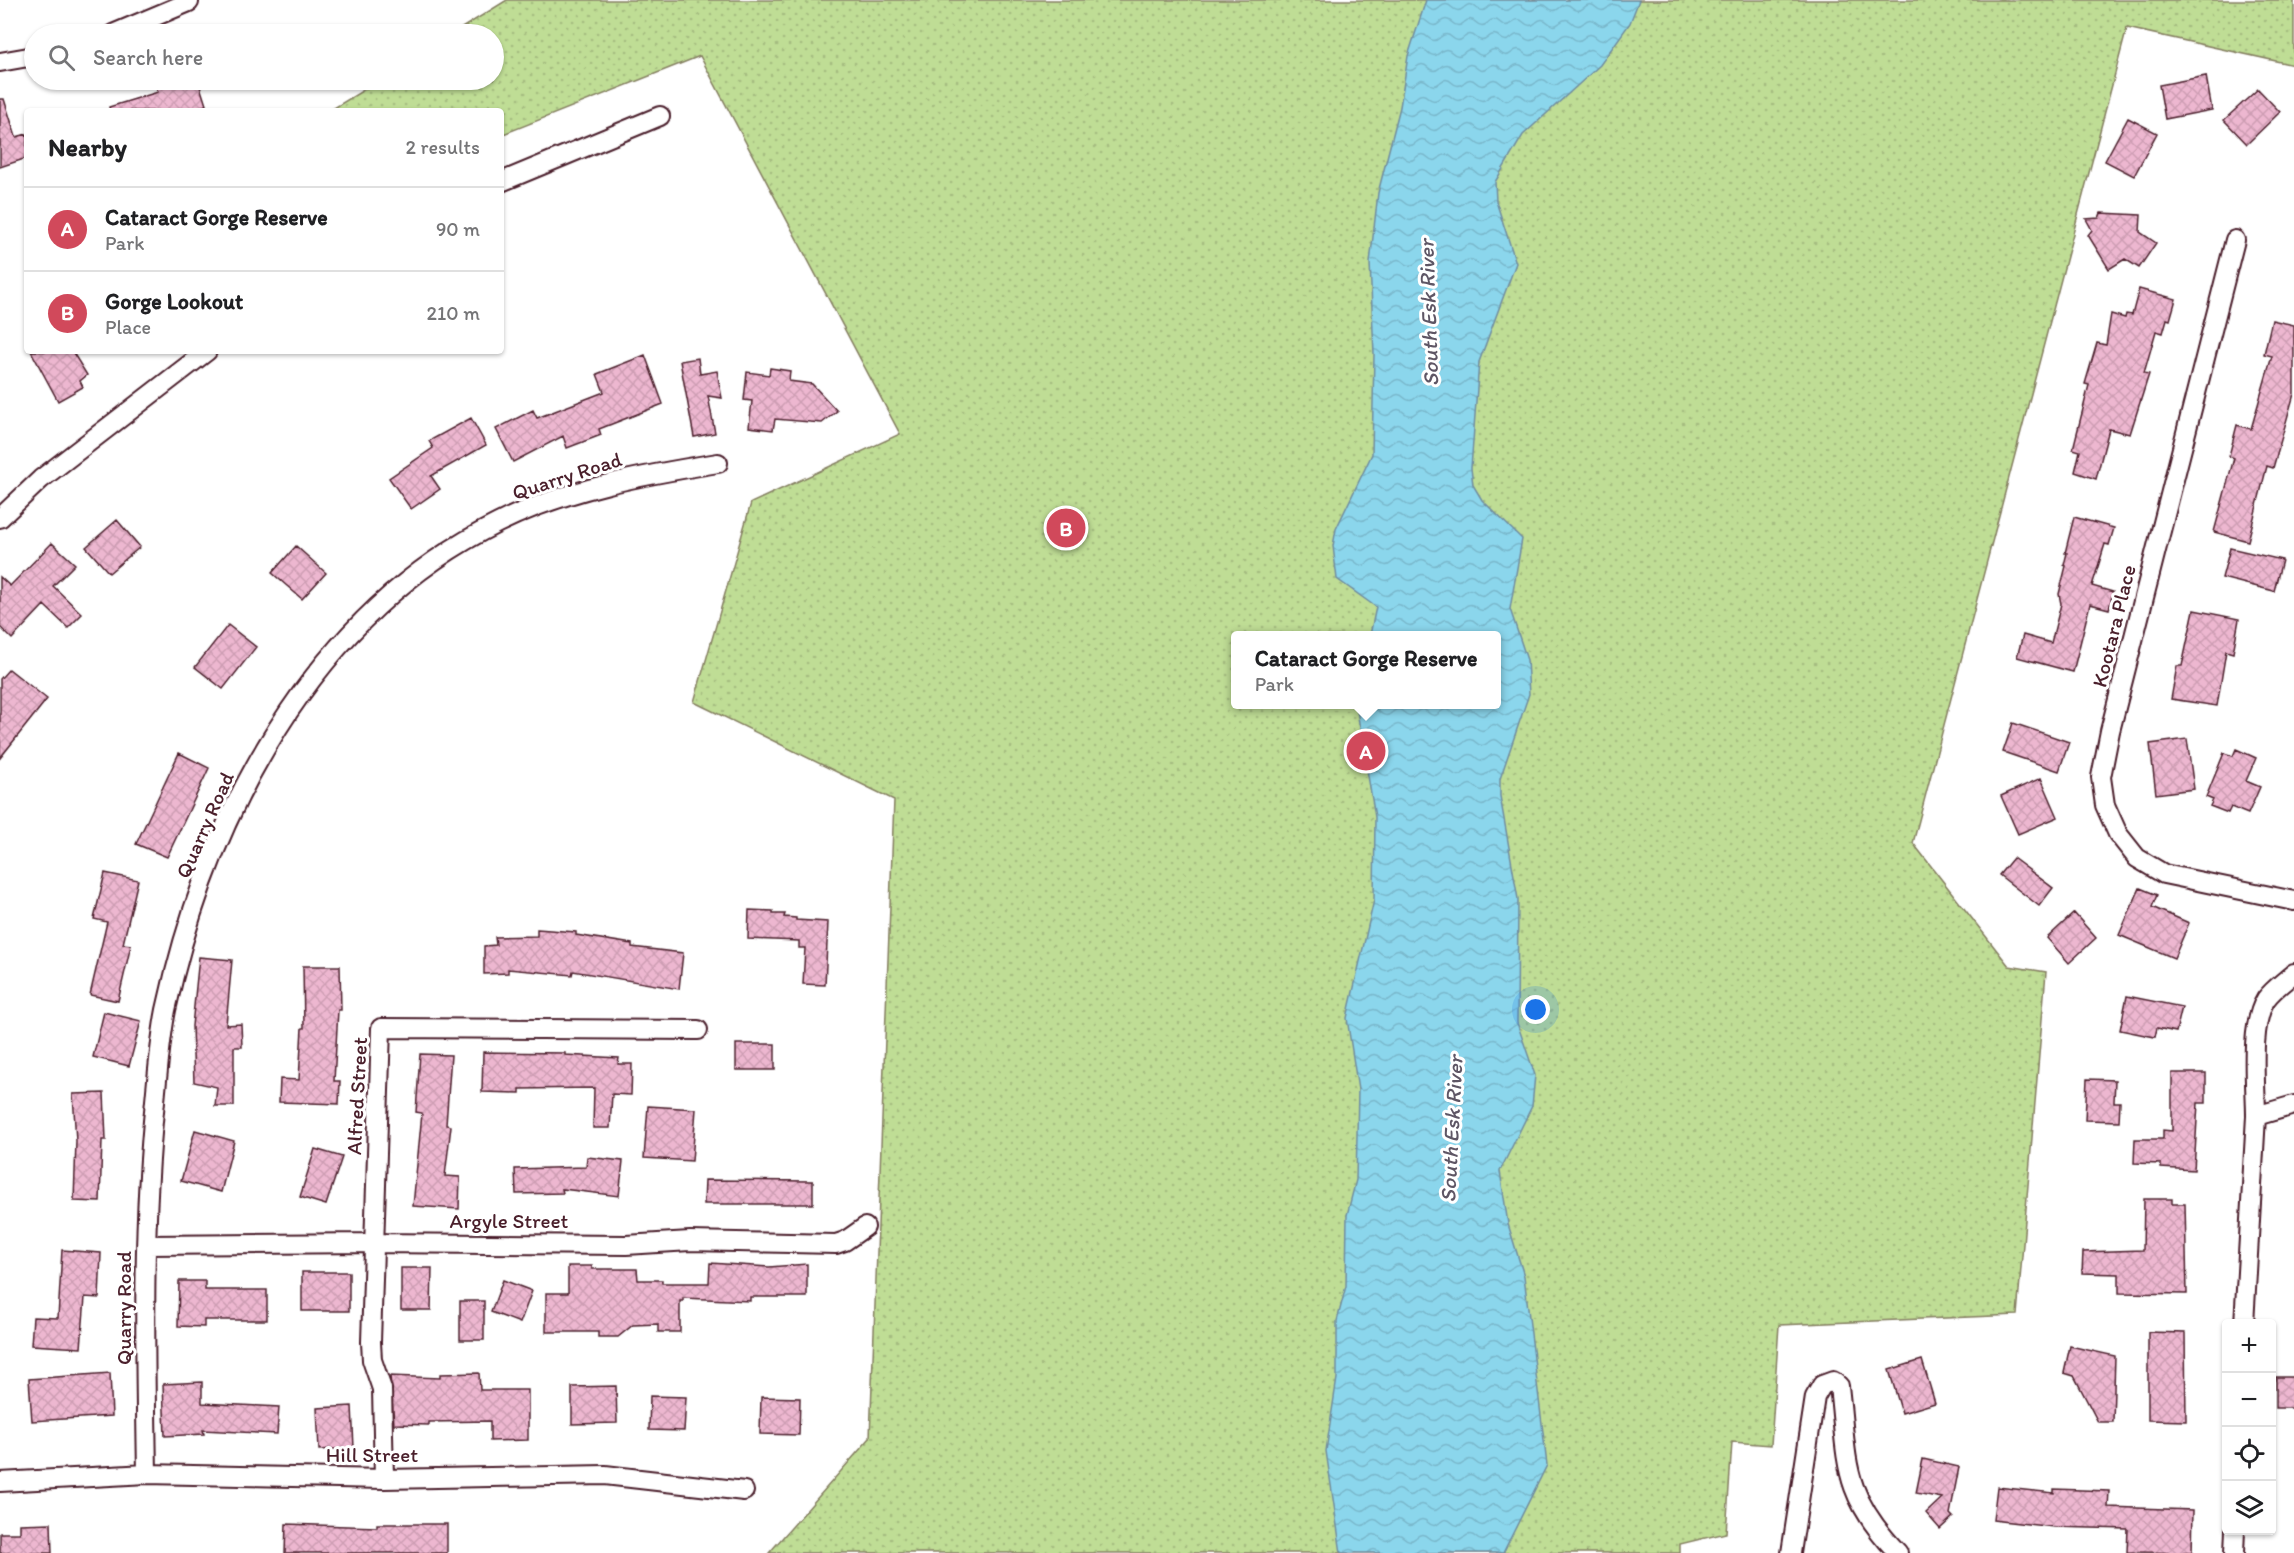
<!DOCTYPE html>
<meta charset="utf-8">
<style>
body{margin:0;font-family:Itim,sans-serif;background:#f2f2f2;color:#202124}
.controls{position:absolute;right:18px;bottom:18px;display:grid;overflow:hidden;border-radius:6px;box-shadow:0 2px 4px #0004}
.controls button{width:54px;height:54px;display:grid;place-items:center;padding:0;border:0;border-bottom:2px solid #e0e0e0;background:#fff;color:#202124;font:30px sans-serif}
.you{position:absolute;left:1536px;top:1010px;width:21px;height:21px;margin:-15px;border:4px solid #fff;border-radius:50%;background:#1a73e8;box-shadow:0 0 0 9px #1a73e833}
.badge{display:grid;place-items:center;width:39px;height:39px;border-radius:50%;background:#d1495b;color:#fff;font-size:20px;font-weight:700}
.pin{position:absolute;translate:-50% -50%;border:3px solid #fff;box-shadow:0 2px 6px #0006}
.popup{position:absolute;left:1231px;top:631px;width:270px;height:78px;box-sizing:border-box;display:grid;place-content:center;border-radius:6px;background:#fff;filter:drop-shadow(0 2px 4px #0005);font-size:20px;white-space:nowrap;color:#757577}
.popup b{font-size:22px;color:#202124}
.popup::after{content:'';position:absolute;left:50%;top:100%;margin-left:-12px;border:12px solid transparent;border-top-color:#fff}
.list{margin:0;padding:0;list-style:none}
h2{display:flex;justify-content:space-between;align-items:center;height:78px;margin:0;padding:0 24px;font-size:26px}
h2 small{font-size:20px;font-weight:400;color:#757577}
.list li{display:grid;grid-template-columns:39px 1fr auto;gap:18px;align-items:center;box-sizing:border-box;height:84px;padding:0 24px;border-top:2px solid #e0e0e0}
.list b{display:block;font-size:22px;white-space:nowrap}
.list p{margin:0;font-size:20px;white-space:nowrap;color:#757577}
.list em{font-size:20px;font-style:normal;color:#757577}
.icon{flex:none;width:33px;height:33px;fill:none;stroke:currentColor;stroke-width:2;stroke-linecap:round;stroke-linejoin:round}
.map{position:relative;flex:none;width:2294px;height:1553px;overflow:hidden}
.search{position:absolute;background:#fff;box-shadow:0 2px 4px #0004;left:24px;top:24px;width:480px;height:66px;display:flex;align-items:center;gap:15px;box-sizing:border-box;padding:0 21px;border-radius:33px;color:#757577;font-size:22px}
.panel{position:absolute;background:#fff;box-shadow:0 2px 4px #0004;left:24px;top:108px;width:480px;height:246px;border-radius:6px}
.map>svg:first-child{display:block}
</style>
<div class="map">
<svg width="2294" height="1553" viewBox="0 0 2294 1553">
<defs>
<pattern id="park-dots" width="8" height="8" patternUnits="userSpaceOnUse" patternTransform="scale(1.5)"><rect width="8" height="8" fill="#bfdd95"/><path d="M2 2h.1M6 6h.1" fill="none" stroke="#a6bd81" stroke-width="1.8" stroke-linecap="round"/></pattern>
<pattern id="water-waves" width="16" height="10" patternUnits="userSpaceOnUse" patternTransform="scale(1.5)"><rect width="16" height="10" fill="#8bd6ec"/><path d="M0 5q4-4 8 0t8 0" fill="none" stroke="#79b7cb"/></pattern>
<pattern id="building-cross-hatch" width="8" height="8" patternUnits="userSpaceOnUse" patternTransform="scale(1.5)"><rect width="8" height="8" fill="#edb7d0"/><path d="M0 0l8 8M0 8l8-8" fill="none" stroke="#cd9db3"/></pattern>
</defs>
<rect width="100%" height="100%" fill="#fff"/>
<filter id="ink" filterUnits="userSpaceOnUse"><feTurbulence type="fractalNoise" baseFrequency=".0167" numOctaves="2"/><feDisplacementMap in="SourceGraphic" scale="12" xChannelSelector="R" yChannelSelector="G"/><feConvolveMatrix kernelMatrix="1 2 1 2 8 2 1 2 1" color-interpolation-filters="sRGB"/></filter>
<g filter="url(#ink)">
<path fill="url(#park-dots)" stroke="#847e60" stroke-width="1.5" fill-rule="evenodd" d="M507 0H2294V65L2127 28 1913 843 2009 966 2046 972 2017 1315 1779 1325 1771 1445 1732 1442 1726 1533 1680 1544V1553H769L870 1438 894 800 694 702 751 503 900 434 700 56 501 135V111H329L380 80H494V34H452ZM1236 636H1496V704H1236Z"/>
<path fill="url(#water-waves)" stroke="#718d9f" stroke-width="1.5" d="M1426 0H1639L1630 23 1600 65 1523 135 1495 182 1496 201 1516 263 1479 362 1471 468 1473 485 1482 500 1522 539 1510 609 1527 660 1529 694 1500 779V796L1518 899 1517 1023 1535 1075 1532 1106 1500 1171 1508 1224 1524 1276 1547 1465 1503 1553H1341L1326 1451 1337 1378V1321L1346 1286 1347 1215 1356 1180 1358 1090 1347 1018 1374 900 1375 817 1356 705 1496 704V636L1370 635 1376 607 1337 579 1333 546 1336 529 1372 454 1374 354 1370 263 1378 193 1400 107 1408 56Z"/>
<path fill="url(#building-cross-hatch)" stroke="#4a1f2b" stroke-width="1.5" d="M2206 76 2212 110 2165 119 2159 85Z
M153 80H198L206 105 189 111H110L109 107 158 92Z
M2258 89 2280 112 2247 144 2224 120Z
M0 99H4L16 137 27 134V158L0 167Z
M2128 118 2157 133 2134 176 2105 161Z
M2101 213 2141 215 2140 232 2156 243 2139 268 2125 259 2109 269 2088 235 2092 230 2086 219 2099 218Z
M2139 289 2176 299 2170 320 2167 319 2163 333 2156 331 2144 373 2149 374 2130 434 2109 429 2096 479 2075 472 2080 451 2073 449 2089 385 2085 384 2097 343 2106 345 2111 314 2125 318 2126 314 2132 315Z
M2272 320 2294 325V394L2273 468 2267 466 2248 541 2214 532 2234 458 2229 456 2237 425 2251 429 2272 356 2264 354Z
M31 351H72L87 375 80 381 83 387 58 401Z
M645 355 663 404 599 429 601 435 567 448 563 436 513 462 496 429 533 410 537 418 604 392 597 374Z
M698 358 700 374 717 371 722 398 708 396 715 433 694 437 680 361Z
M770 368 790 371 789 381 812 384 837 411 822 423 775 419 773 430 749 427 752 401 744 400 747 372 769 375Z
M471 418 486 445 431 476 440 489 411 509 389 478 433 448 429 441Z
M2074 517 2114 528 2109 545 2105 544 2092 586 2113 592 2109 609 2090 604 2073 672 2017 657 2023 635 2051 643 2061 604 2059 594 2066 566 2064 565 2067 553H2065Z
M117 520 140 547 109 573 86 547Z
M52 543 75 564 53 586 82 614 68 628 44 605 12 639 0 627V577L10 586Z
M296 546 326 573 302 599 272 573Z
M2230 548 2282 560 2274 591 2222 578Z
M2194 610 2239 619 2233 653 2226 651 2217 706 2171 699 2177 666H2182Z
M228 625 256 647 223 689 195 667Z
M9 669 47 699 0 758V679Z
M2013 723 2069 742 2059 771 2003 752Z
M2187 739 2194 789 2156 794 2150 744Z
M2236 749 2256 758 2246 781 2260 787 2248 814 2231 807 2228 813 2210 806 2213 800 2206 797 2224 753 2233 756Z
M179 753 209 768 167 857 136 844Z
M2041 778 2058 817 2018 834 2001 796Z
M2013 858 2053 888 2039 906 1999 875Z
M105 873 138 880 123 944 131 945 118 1001 90 995 107 922 94 919Z
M2140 888 2157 895 2152 907 2189 923 2174 958 2119 935Z
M749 910 773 911V914H785L784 917 796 918V920L828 922 825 985 803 984 805 948H799V941L748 939Z
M2074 913 2096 938 2069 963 2047 938Z
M537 929 576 932V935L632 944V947L683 953 679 989 573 971 572 975 508 969V973L484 974V946L496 945 495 937 537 936Z
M199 957 232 960 226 1025 241 1024 242 1047H234V1106H215L217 1087 194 1082 192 1026Z
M303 966H340L341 1010H338L334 1081H340L339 1104 279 1102 280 1079 299 1080 302 1028H304Z
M2127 996 2182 1007 2176 1032 2157 1028 2155 1037 2120 1030Z
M104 1012 141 1021 129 1066 93 1057Z
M736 1044H775V1070H736Z
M483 1052 565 1053V1055L619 1058 618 1064H632L631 1095 612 1094 610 1128H593L594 1088 520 1089V1093L482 1092Z
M420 1054 451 1055 446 1125 451 1126 445 1176 460 1177 459 1209 413 1206 422 1113 416 1112Z
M2172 1073H2206V1103H2198L2194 1170 2161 1168V1164L2134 1163 2135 1139H2163V1130L2172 1131Z
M2087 1079 2115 1080 2114 1102H2120L2119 1121 2085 1120Z
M104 1093 106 1140H102L100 1202 74 1201 76 1141 73 1094Z
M648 1106 696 1109 692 1161 644 1158Z
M195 1130 234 1141 221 1192 181 1181Z
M315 1149 342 1157 326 1205 300 1197Z
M587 1157 623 1161 619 1196 562 1189 563 1193 516 1194 515 1169 586 1167Z
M705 1180 813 1181V1204H704Z
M2144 1199H2172V1204H2185L2187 1294 2119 1293V1274L2082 1273 2083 1252 2143 1250Z
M62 1250 101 1253 99 1298 85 1297 81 1348 31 1345 33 1317 58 1318Z
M710 1263 769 1267 807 1264V1297H750V1301L683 1298V1301H680V1332H658V1324L633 1325 618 1337H598V1332H546V1293H568V1266H592V1269H637L638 1280H662V1283H709Z
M401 1268H432L431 1310H401Z
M302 1272H349V1311H302Z
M503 1280 532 1291 520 1323 491 1312Z
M179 1281H205V1290H267V1320H204V1327L178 1326Z
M460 1301H484V1340H460Z
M2148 1332 2185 1333 2186 1421 2148 1420Z
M2070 1346 2115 1356 2113 1422H2098L2074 1376 2064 1373Z
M1922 1360 1935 1403 1902 1413 1889 1370Z
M110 1373 112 1416 32 1421 29 1379Z
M479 1373 480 1390H528V1440L490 1441V1421L429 1422V1425L394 1424 390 1376 440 1378V1374Z
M2276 1377H2294V1408H2276Z
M202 1382V1403L279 1407 277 1434 203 1430 204 1434 165 1436 163 1384Z
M616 1386 617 1423 572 1424V1387Z
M650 1396 686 1397 684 1431 649 1430Z
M761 1397 800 1398 799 1435 760 1434Z
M352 1406 354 1448 319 1450 317 1408Z
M1923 1459 1959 1467 1950 1514 1953 1517 1940 1529 1926 1513 1942 1498 1916 1493Z
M1997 1487 2054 1493V1489L2109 1491 2108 1507 2193 1510 2192 1553 2127 1552 2128 1529 2054 1527 1993 1520Z
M51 1523 52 1553H0V1533H20V1524Z
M286 1524 377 1527V1524H447V1553H285Z"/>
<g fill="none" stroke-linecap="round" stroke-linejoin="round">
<g stroke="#4a1f2b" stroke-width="22">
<path id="street" d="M113 34 189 2
M0 62 34 56
M501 182 660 116
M2235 240 2110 731 2101 777 2105 805 2118 834 2137 858 2164 874 2294 901
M0 518 41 479 207 351
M2256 1116C2256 1085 2249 1026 2266 999 2273 989 2285 981 2294 973
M147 1245 374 1243 626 1245 690 1241 836 1244 845 1241 865 1227
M2244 1324 2256 1116 2294 1105
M147 1474C145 1350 142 1224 155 1101 158 1071 160 1040 166 1010 208 815 312 615 498 523 566 489 643 475 718 463
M384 1479 382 1389 372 1360 371 1342 381 1028 698 1030
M0 1482 147 1474 384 1479 605 1475 744 1491
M1791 1553 1815 1397 1822 1385 1833 1381 1839 1386C1848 1463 1841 1493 1898 1553
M2234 1553 2235 1530"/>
</g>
<use href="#street" stroke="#fff" stroke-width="18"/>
</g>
</g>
<g text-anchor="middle" stroke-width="6" stroke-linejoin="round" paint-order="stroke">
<g font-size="21" fill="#4a1f2b" stroke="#fff">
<text transform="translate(567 476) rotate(-18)" y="7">Quarry Road</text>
<text transform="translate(2114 626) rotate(-76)" y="7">Kootara Place</text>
<text transform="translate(205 825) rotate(-66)" y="7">Quarry Road</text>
<text transform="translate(357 1096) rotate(-87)" y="7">Alfred Street</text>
<text x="509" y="1228">Argyle Street</text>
<text transform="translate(124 1308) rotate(-90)" y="7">Quarry Road</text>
<text x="372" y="1462">Hill Street</text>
</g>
<g font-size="22" font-style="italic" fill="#5e5665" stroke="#fff">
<text transform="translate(1428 313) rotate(-92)" y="8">South Esk River</text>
<text transform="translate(1451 1129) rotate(-87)" y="8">South Esk River</text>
</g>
</g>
</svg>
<div class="controls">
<button>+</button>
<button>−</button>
<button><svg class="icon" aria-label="locate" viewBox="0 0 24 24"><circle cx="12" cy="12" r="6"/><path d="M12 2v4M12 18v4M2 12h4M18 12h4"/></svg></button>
<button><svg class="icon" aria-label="layers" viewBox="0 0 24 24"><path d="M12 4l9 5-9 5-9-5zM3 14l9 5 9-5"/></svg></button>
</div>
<div class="you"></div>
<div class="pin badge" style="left:1366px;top:751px">A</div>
<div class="popup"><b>Cataract Gorge Reserve</b>Park</div>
<div class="pin badge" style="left:1066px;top:528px">B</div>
<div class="search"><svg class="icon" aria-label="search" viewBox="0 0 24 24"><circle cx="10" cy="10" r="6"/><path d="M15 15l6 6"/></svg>Search here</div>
<section class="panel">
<h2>Nearby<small>2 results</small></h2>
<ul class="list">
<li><span class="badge">A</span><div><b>Cataract Gorge Reserve</b><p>Park</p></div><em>90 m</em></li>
<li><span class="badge">B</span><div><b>Gorge Lookout</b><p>Place</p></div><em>210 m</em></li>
</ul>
</section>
</div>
